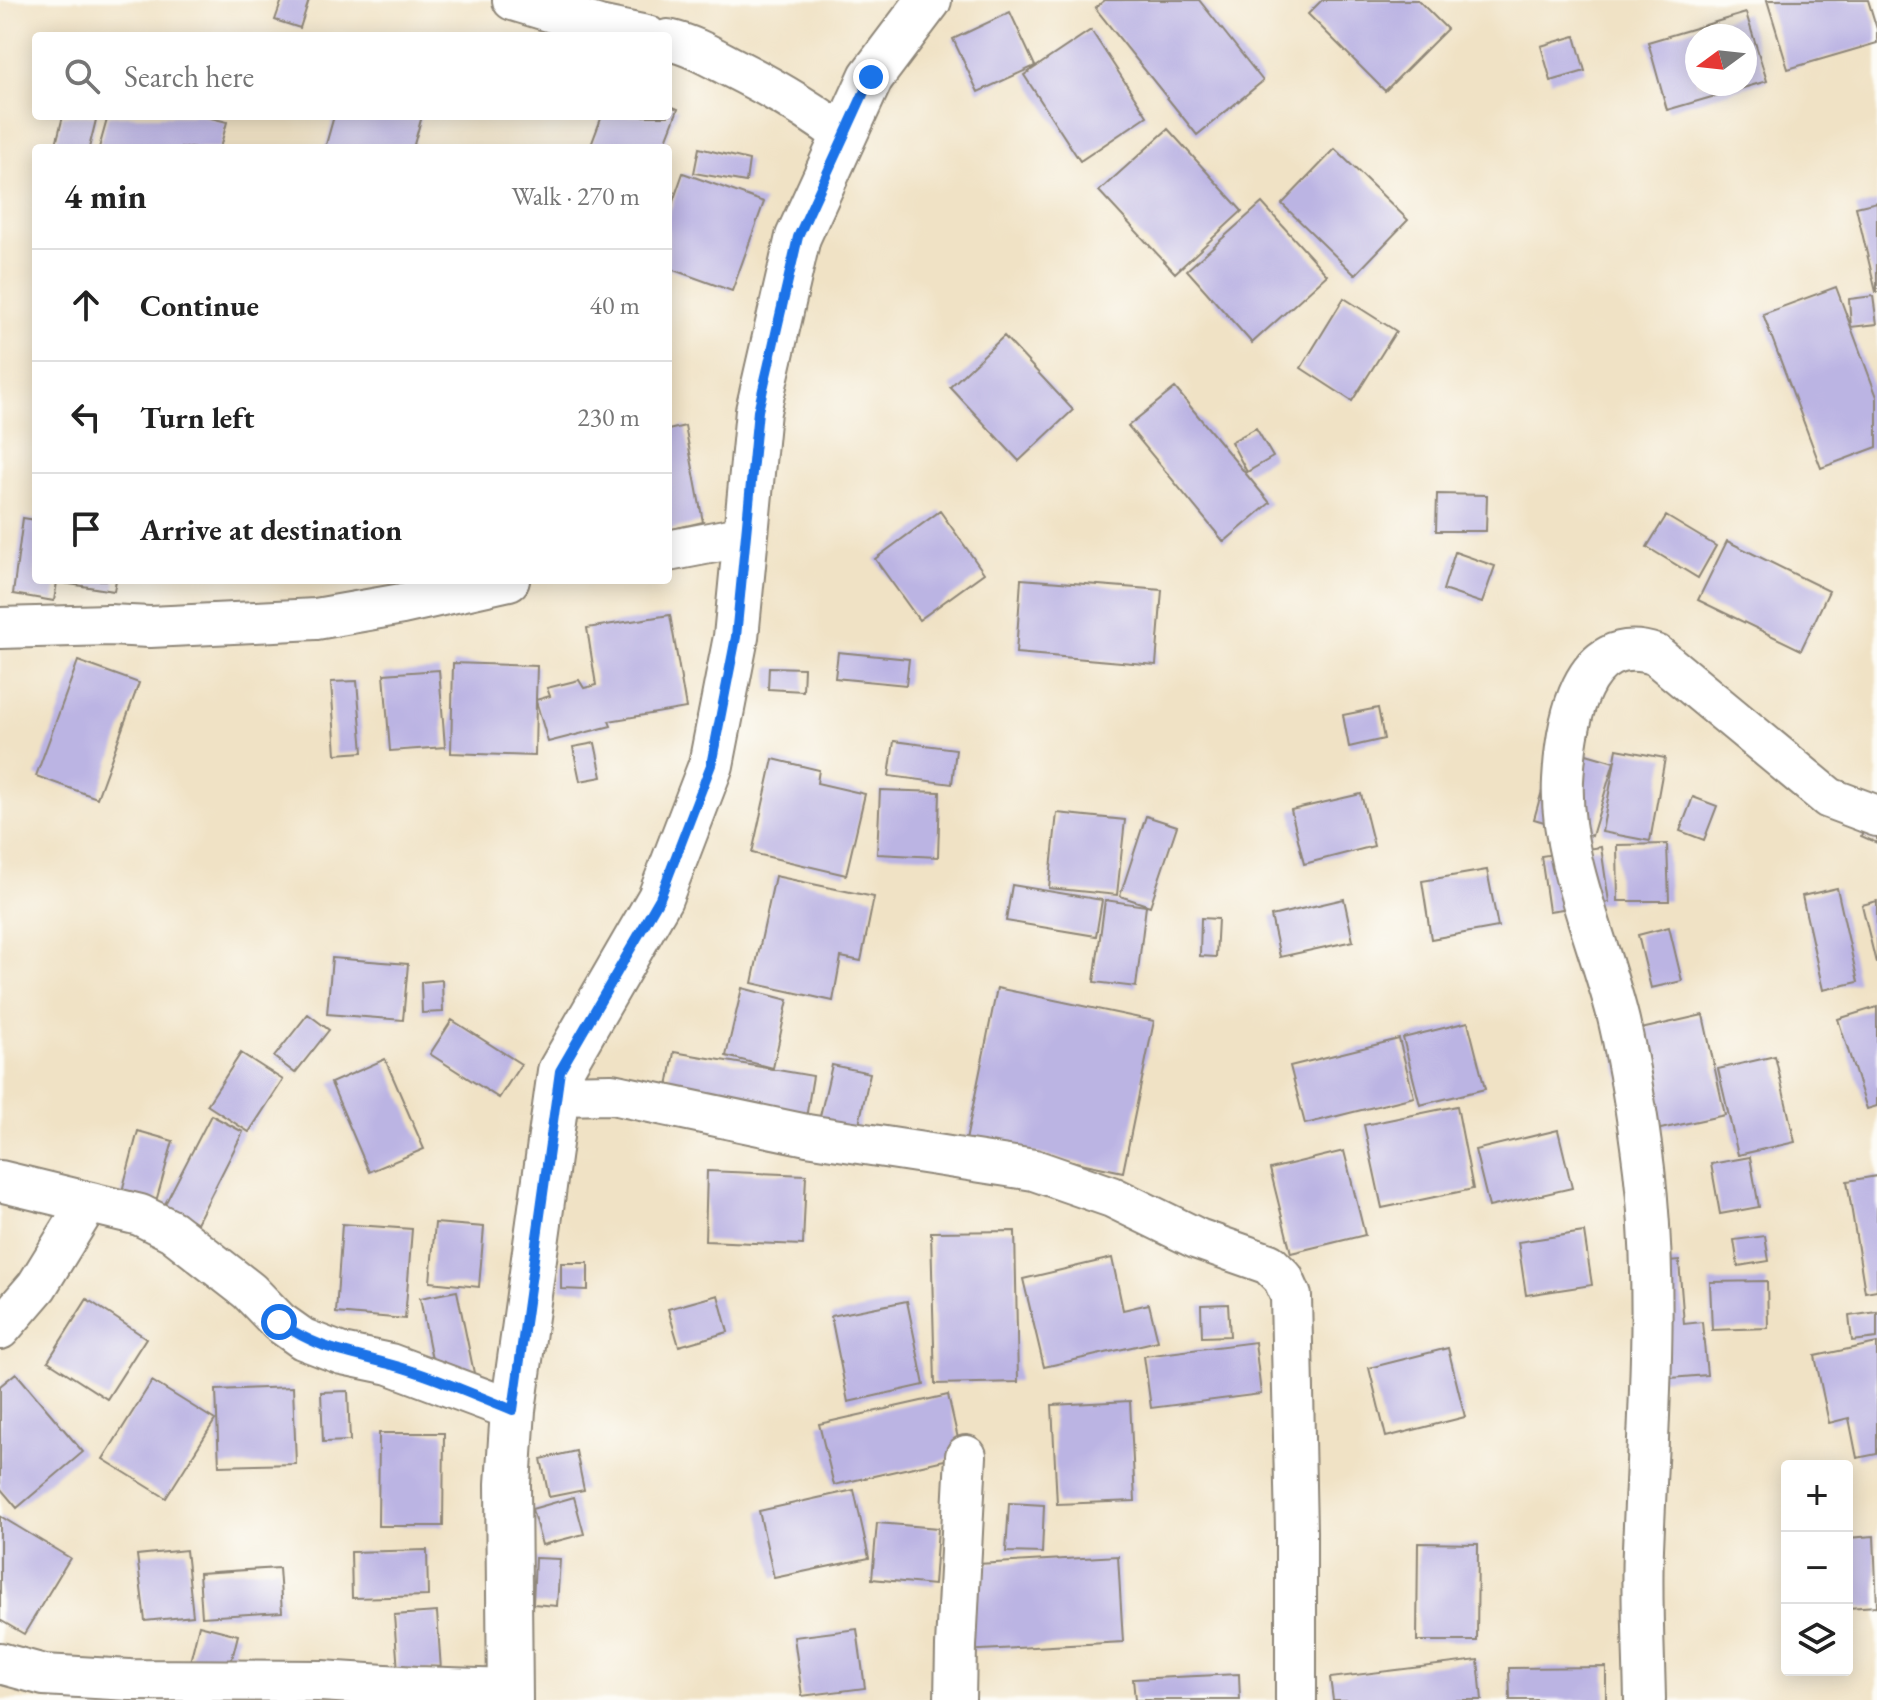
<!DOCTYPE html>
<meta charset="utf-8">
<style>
body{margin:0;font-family:"EB Garamond",serif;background:#f2f2f2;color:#222}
.controls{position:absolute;right:24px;bottom:24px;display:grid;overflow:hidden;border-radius:8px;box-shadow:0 4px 20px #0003}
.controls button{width:72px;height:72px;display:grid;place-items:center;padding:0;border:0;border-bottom:2px solid #e0e0e0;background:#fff;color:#222;font:40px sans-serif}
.compass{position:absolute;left:1685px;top:24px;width:72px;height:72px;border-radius:50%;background:#fff;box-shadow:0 4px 20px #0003;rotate:255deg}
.stop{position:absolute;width:24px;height:24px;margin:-18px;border:6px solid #1a73e8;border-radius:50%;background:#fff}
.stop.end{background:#1a73e8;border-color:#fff;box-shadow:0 2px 8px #0008}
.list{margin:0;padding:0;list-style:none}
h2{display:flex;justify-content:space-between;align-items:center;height:104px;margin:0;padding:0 32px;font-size:34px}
h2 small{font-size:26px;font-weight:400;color:#767676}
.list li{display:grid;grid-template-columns:52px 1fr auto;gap:24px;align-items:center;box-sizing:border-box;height:112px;padding:0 32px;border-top:2px solid #e0e0e0}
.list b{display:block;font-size:30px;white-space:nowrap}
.list em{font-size:26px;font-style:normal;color:#767676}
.icon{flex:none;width:44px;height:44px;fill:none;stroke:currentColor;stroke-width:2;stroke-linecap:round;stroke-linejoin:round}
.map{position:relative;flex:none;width:1877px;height:1700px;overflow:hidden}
.search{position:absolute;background:#fff;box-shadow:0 4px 20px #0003;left:32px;top:32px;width:640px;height:88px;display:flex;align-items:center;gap:20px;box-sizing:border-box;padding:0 28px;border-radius:8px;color:#767676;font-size:30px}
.panel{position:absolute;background:#fff;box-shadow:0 4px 20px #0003;left:32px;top:144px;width:640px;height:440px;border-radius:8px}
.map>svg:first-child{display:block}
</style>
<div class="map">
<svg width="1877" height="1700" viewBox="0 0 1877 1700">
<rect width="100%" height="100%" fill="#fdfcf7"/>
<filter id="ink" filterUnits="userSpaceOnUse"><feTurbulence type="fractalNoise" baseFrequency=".0125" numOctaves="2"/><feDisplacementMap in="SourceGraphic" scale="16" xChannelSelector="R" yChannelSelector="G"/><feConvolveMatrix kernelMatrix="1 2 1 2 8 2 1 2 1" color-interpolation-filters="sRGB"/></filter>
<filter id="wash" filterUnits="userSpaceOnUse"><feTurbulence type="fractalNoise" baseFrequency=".006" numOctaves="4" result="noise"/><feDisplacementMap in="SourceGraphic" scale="32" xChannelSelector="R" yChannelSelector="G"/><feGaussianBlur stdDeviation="1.8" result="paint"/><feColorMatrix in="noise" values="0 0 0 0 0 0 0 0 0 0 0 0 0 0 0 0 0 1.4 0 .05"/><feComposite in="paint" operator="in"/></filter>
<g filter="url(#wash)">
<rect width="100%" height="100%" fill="#f0e2c5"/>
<g id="blocks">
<path fill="#bbb4e3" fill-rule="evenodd" d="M282 0H309L300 28 275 20Z
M1105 0H1199L1263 81 1197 135 1095 8Z
M1322 0H1418L1447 29 1385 91 1308 14Z
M1767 0H1868L1877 29V43L1788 69Z
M1010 12 1035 66 978 92 953 39Z
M1746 13 1767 81 1667 110 1648 42ZM1697 36H1745V84H1697Z
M1091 30 1147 116 1080 161 1024 75Z
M1575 36 1585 71 1551 81 1541 46Z
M668 105 678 109 663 148H590L602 116H668Z
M63 116H97L89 148H55Z
M108 116H203L227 122 220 148H99Z
M334 116H422L413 148H325Z
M1168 129 1242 211 1175 273 1099 191Z
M699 148 749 160 746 182 694 173Z
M1335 149 1408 220 1355 275 1282 204Z
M683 173 764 202 732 291 668 268V216Z
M1877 202V292H1876L1856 207Z
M1262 203 1327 275 1252 343 1187 270Z
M1836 287 1877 397V447L1821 468 1763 314Z
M1873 296 1877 324 1851 327 1849 299Z
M1344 298 1396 331 1352 401 1301 368Z
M1004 336 1073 410 1019 461 950 387Z
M1175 388 1270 503 1224 542 1128 426Z
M685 426 703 522 668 530V430Z
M1256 428 1273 457 1247 472 1231 442Z
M1437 494 1487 495 1486 531H1436Z
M940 511 984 573 919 620 875 559Z
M1666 516 1716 546 1698 578 1647 547Z
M23 518 36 520V580H116L114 591 57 582 54 601 13 594Z
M1727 541 1829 591 1801 650 1698 600Z
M1455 552 1495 566 1482 603 1443 590Z
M1021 579 1162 590 1156 665 1016 653Z
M670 615 686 708 609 721 611 726 548 742 536 701 535 756 451 753 453 663 537 666 536 700 550 696 547 688 579 680 584 688 596 685 587 628Z
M838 652 909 659 906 685 835 678Z
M78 661 139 683 97 798 36 776Z
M769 667 804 668 803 691 768 689Z
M439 670 445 747 390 751 384 674Z
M357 681 363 752 336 754 331 682Z
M1378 708 1384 739 1349 747 1343 715Z
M894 741 956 749 952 784 889 776Z
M595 743 602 777 580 781 573 747Z
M1555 745 1614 762 1592 836 1534 819Z
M1617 749 1665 758 1650 841 1602 832Z
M773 759 819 770 817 783 865 794 846 875 752 853Z
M880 790 940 792 938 857 877 854Z
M1361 794 1374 846 1304 864 1291 810Z
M1693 797 1717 806 1704 840 1680 831Z
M1877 798V843L1861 836Z
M1057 813 1125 820 1117 895 1049 888Z
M1146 816 1177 826 1150 906 1120 896Z
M1667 844 1669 901H1618L1617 845Z
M1601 847 1609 902 1549 911 1541 856Z
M1487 870 1498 927 1431 939 1422 881Z
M775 876 874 897 861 961 841 957 833 1001 752 983Z
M1012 885 1102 900 1096 936 1006 921Z
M1837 888 1858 982 1823 990 1802 896Z
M1344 899 1353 941 1280 957 1271 916Z
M1105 900 1146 906 1136 987 1094 982Z
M1877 901V963H1876L1862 905Z
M1201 918 1218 919 1216 957 1200 956Z
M1669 927 1682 981 1651 988 1638 935Z
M332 958 408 964 403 1020 327 1014Z
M442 980 443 1012 422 1013 421 982Z
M742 988 788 1000 773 1068 726 1056Z
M997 988 1154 1021 1123 1172 995 1145 963 1155Z
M1877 1007V1106L1867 1109 1838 1019Z
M308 1014 329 1030 295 1073 274 1057Z
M1703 1015 1725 1115 1633 1135 1610 1036Z
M452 1020 521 1064 499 1098 430 1054Z
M1468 1022 1485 1089 1420 1105 1403 1038Z
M1399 1039 1414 1097 1305 1124 1290 1066Z
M674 1052 813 1076 805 1124 666 1099Z
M241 1053 283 1080 249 1132 207 1105Z
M1775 1056 1795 1142 1738 1155 1718 1069Z
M385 1059 424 1149 369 1172 331 1083Z
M832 1065 870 1073 856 1138 817 1129Z
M1457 1106 1473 1189 1382 1208 1364 1125Z
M211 1115 243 1132 197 1223 164 1206Z
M1558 1130 1572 1188 1489 1207 1475 1150Z
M138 1131 173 1141 155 1205 121 1195Z
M1344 1151 1365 1235 1291 1253 1270 1169Z
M1750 1157 1759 1207 1720 1214 1711 1164Z
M707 1171 806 1175 803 1245 705 1241Z
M1877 1176V1290L1865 1292 1847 1181Z
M435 1223 484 1227 479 1287 430 1282Z
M342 1224 412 1229 405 1319 336 1313Z
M1015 1231 1018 1382 935 1384 931 1232Z
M1584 1232 1592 1285 1526 1295 1518 1242Z
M1765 1236 1769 1261 1738 1266 1734 1240Z
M1112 1258 1123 1310 1149 1304 1158 1341 1044 1367 1023 1279Z
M1679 1261 1684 1324 1702 1322 1707 1375 1646 1380 1636 1265Z
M561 1263H588V1290L561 1289Z
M1767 1281 1768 1328 1712 1330 1710 1282Z
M457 1291 474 1373 436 1380 420 1298Z
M718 1295 728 1332 679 1346 668 1309Z
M87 1299 146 1338 107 1399 48 1361Z
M907 1301 924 1385 848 1402 831 1316Z
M1228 1304 1230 1336 1202 1337 1201 1305Z
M1877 1312V1338L1852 1341 1849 1316Z
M1255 1342 1261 1394 1151 1408 1144 1356Z
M1877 1343V1454L1857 1458 1849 1418 1829 1423 1815 1356Z
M1448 1348 1465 1417 1386 1437 1369 1368Z
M16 1373 83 1452 17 1508 0 1488V1386Z
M152 1381 215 1420 166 1498 103 1459Z
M293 1387 296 1464 219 1466 216 1390Z
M348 1391 350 1441 323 1442 321 1392Z
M948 1395 962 1456 834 1485 819 1424Z
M1130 1401 1135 1501 1057 1504 1052 1405Z
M379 1433H444L443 1526H378Z
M576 1451 584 1490 549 1497 541 1459Z
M854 1490 869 1558 774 1578 759 1511Z
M574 1497 584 1534 542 1545 532 1509Z
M1009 1503 1044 1505 1042 1553 1006 1552Z
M0 1516 70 1558 24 1634 0 1620Z
M877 1523 938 1528 934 1585 872 1579Z
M1874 1536 1877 1606 1847 1608V1538Z
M1418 1543 1478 1544 1477 1641H1417Z
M186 1550 193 1616 145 1621 137 1555Z
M427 1550 428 1596 352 1598 351 1552Z
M1118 1556 1123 1642 963 1651 959 1565Z
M535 1558 560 1559 557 1606 533 1604Z
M279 1568 282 1612 202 1617 199 1573Z
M437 1612 441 1670 398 1672 394 1615Z
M199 1625 238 1635 228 1675 189 1666Z
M857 1629 865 1688 802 1696 794 1637Z
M1478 1660 1482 1700H1333L1330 1678Z
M1606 1667V1700H1510L1509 1668Z
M1239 1674 1240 1700H1135L1133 1679Z"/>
</g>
</g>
<g filter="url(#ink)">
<use href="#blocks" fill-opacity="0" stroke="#8e8678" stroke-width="2"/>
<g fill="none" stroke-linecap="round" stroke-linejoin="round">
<g stroke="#8e8678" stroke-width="44">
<path id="street" d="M513 0 599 26 647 36
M668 40C691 45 710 56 731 67 771 87 809 109 844 136
M668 551 746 536
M0 628 109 625 150 627 316 619 402 604 509 580
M557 1095 612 1094 807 1135 1034 1170 1112 1197 1198 1239 1269 1264 1283 1278 1291 1296 1296 1532V1700
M0 1181 140 1215 172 1231 249 1291 279 1322 303 1339 342 1354 390 1364 513 1410
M0 1329 37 1286 88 1203
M0 1663 44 1675 130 1680 321 1681 417 1687 510 1690
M955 1700 956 1646 966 1456
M1645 1700C1644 1650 1641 1599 1643 1549 1648 1423 1659 1296 1644 1169 1638 1120 1630 1069 1619 1021 1601 946 1559 858 1563 780 1566 726 1580 629 1656 655L1829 798 1877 816"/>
</g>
<g stroke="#8e8678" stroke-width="48">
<path id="secondary" d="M510 1700 508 1484 513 1410 560 1071 660 898 711 765 736 637 758 411 798 237 871 77 929 0"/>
</g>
<use href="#street" stroke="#fff" stroke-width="40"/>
<use href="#secondary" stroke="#fff" stroke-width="44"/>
</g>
</g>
<g fill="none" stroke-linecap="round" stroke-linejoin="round" filter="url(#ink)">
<path stroke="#1a73e8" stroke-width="10" d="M279 1322C318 1349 345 1352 389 1364 431 1375 472 1394 513 1410L560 1071 660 898 711 765 736 637 758 411 798 237 871 77"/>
</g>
</svg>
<div class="controls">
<button>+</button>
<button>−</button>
<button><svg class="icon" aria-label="layers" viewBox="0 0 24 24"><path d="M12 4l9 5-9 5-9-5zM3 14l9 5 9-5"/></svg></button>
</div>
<svg class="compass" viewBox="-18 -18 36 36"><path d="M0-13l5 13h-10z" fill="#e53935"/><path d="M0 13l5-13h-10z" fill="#767676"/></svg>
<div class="stop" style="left:279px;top:1322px"></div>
<div class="stop end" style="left:871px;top:77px"></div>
<div class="search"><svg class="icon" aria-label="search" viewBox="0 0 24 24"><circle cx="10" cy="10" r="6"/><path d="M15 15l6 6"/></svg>Search here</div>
<section class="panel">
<h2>4 min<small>Walk · 270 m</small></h2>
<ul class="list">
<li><svg class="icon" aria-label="ahead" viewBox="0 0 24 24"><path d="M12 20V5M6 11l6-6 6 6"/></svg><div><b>Continue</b></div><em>40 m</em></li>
<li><svg class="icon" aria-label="left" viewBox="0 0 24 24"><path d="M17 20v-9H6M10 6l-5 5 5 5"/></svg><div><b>Turn left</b></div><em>230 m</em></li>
<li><svg class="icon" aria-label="arrive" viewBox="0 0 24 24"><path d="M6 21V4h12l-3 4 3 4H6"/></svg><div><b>Arrive at destination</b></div></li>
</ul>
</section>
</div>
